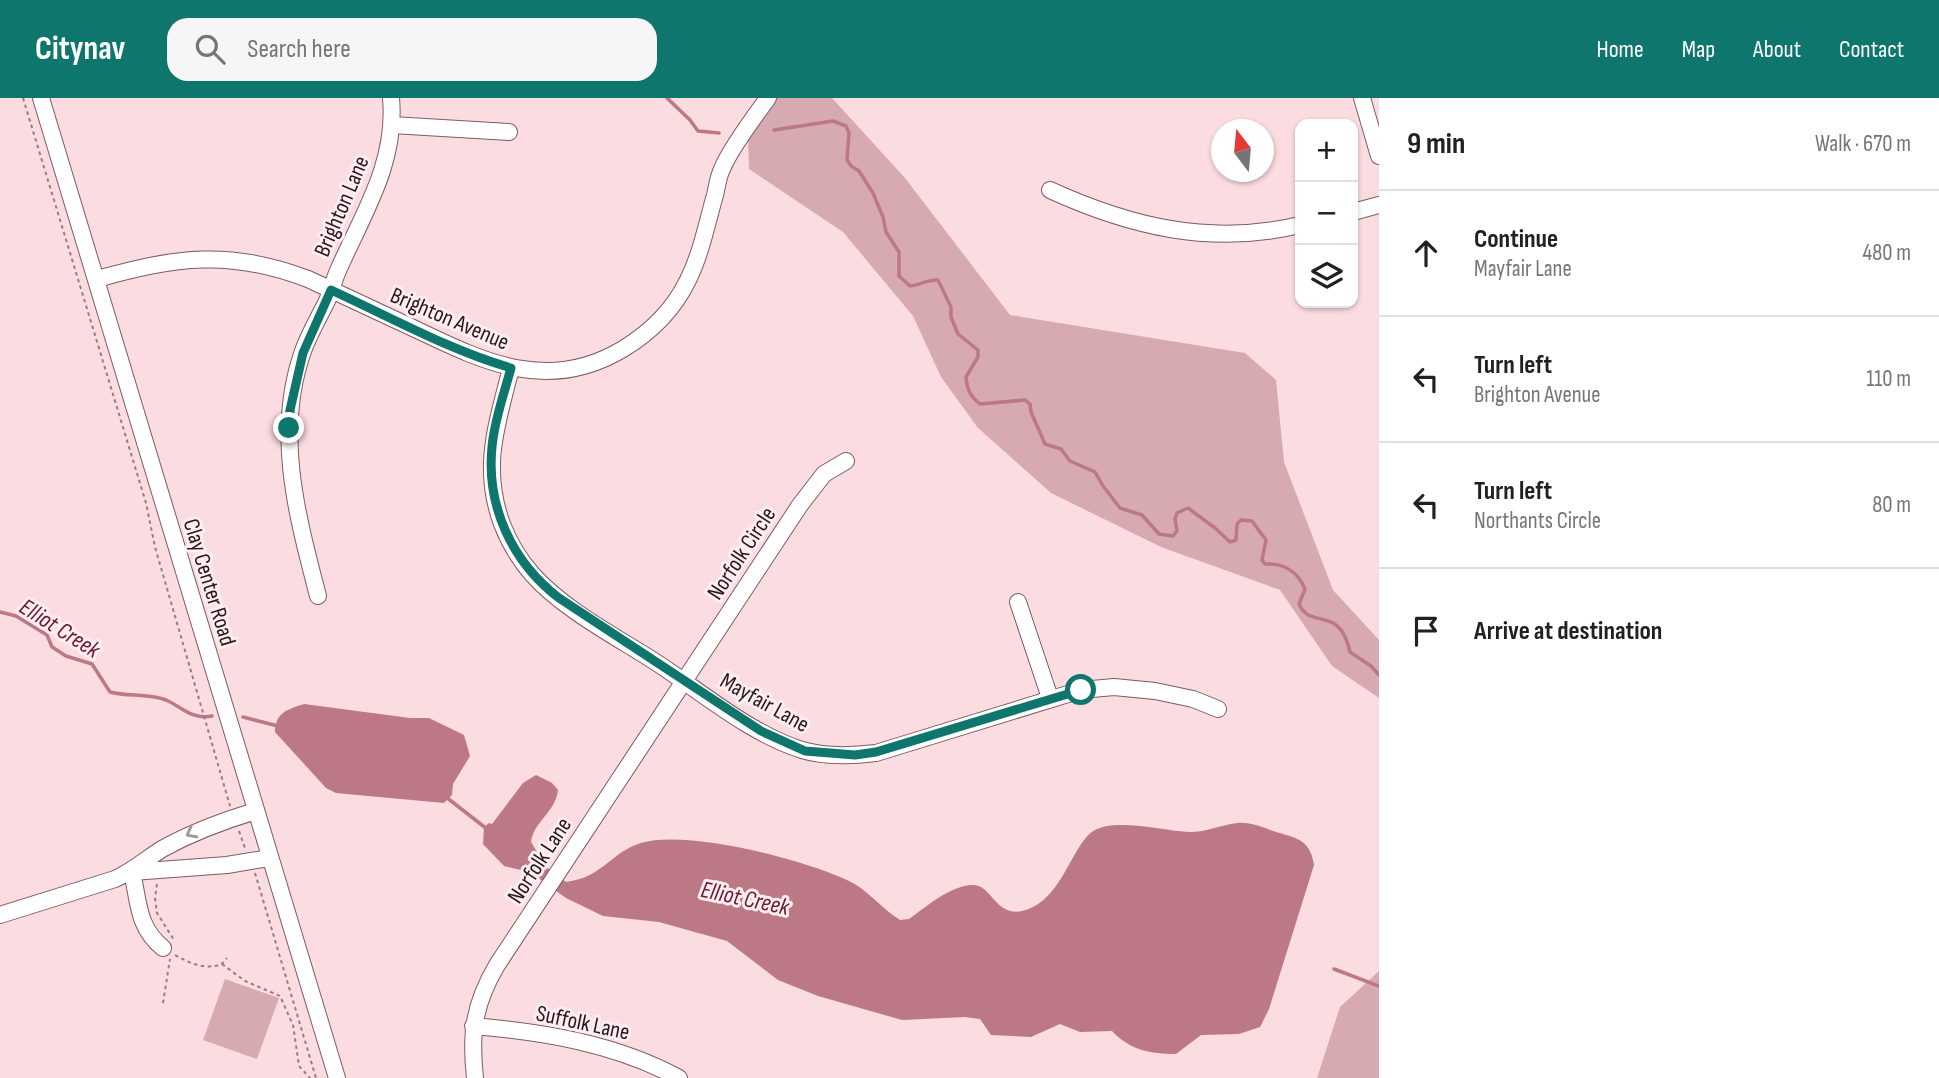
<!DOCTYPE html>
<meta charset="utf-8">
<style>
body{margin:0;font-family:"Sofia Sans Condensed",sans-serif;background:#f6f6f6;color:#202124}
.controls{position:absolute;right:21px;top:21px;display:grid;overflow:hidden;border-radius:14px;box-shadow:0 2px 5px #0004}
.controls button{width:63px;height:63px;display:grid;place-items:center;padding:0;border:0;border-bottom:2px solid #e0e0e0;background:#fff;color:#202124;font:35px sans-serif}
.compass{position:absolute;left:1211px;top:21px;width:63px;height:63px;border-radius:50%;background:#fff;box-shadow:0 2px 5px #0004;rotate:344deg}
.stop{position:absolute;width:21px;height:21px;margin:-16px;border:5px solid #0f766e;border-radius:50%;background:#fff}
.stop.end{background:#0f766e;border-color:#fff;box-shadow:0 2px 7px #0008}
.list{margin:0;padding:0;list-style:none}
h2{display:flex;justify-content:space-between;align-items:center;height:91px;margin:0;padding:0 28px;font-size:30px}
h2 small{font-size:23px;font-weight:400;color:#757577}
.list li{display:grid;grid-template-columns:46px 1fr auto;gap:21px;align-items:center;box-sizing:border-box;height:126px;padding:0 28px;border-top:2px solid #e0e0e0}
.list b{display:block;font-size:26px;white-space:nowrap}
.list p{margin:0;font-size:23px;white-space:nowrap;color:#757577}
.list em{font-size:23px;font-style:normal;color:#757577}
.icon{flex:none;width:38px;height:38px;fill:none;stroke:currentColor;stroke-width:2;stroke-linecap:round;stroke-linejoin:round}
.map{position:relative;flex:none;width:1379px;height:980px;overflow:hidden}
header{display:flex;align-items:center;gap:42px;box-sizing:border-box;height:98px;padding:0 35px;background:#0f766e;color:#fff}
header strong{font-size:33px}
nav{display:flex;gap:38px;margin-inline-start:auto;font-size:24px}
.search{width:490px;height:63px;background:#f6f6f6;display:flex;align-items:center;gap:18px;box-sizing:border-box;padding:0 24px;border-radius:21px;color:#757577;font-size:26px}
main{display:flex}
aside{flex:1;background:#fff}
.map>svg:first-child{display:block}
</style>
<header>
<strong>Citynav</strong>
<div class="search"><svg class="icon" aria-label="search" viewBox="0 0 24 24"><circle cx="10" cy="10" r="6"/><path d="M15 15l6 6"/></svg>Search here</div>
<nav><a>Home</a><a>Map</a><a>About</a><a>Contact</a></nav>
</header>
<main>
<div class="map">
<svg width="1379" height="980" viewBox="0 0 1379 980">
<rect width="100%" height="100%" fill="#fbdce1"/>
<path fill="#d7aab2" d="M776 0H832L905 80 1010 217 1245 255 1276 282 1284 364 1333 492 1379 542V600L1332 568 1280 492 1161 449 1051 395 978 330 941 279 913 218 843 134 749 71 748 40Z
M1379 873V980H1317L1340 909Z
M225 881 279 900 257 961 203 942Z"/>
<path fill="#bc7885" d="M304 606 410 620H429L464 637 470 658 453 686 452 697 444 705 336 695 326 690 275 634C275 615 288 611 304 606Z
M536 677 552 685 558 692C555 715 534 723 531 744L546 769 566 784C604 779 609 755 641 745 687 731 806 762 849 783 868 792 882 811 900 822L909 821C926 809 952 786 974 787 994 788 997 827 1033 809 1064 794 1074 743 1095 732 1118 720 1164 733 1190 734 1206 734 1221 727 1237 725 1250 724 1262 729 1273 733 1295 740 1310 740 1314 767L1269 911 1260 929 1239 936 1201 937 1176 956C1150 956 1130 952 1112 933L1080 934 1060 926 1031 939 991 937 980 921 965 919 902 922 818 898 778 882 727 843 659 824 603 818 566 800 530 774 504 768 483 746 484 729 489 725 492 726 523 685Z"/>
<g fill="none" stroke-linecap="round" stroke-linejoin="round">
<path stroke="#bc7885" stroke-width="3.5" d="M667 0 690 22 698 33 719 35
M774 32 833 23 846 28 849 35 847 62 851 68 859 73 873 95 883 119 886 134 899 154V178L910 188C920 187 929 181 938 182L951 209V219L958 236 978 252V259L966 279C967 291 970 298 980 306L1025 302 1030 306 1031 314 1045 346 1061 351 1070 363 1095 374 1103 388 1120 410 1142 417 1159 436 1173 438 1177 433 1175 421 1177 415 1188 410 1215 430 1230 444 1236 442 1237 426 1241 422 1252 423 1266 442 1262 462 1265 466C1284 465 1298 474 1305 491L1299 506C1311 533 1339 505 1350 554L1371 568 1379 577
M0 514 16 518 47 537 52 549 66 558 92 566 110 594C128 599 147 595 166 602 182 609 192 622 212 618
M243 619 278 628
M446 699 487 731
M1334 871 1379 888"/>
<g stroke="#7c5c61" stroke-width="18">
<path id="minor" d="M41 0 337 980
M1362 0 1379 58
M392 27 509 34
M1050 92C1131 129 1211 148 1300 127
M1353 114 1379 107
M97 181C176 159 229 151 308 181 343 197 378 214 413 230 484 264 548 296 623 251 651 234 674 211 688 182 701 156 707 125 715 97 717 89 718 79 722 71 730 51 754 19 768 0
M511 270C497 326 481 369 502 426 509 444 519 461 532 476 564 512 617 539 657 565 703 595 749 635 802 652 826 659 852 658 876 655L1081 592 1114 589 1155 593 1193 601 1218 611
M318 498C297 417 274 335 303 253 309 236 318 221 326 205 331 195 333 185 337 175 362 117 397 66 391 0
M1018 504 1050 600
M132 774 227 767 269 760
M132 774C139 804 137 829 163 850
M0 817 115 781C133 773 146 761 162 751 193 734 222 723 256 713
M473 928C545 934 616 946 679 980
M475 980C470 935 474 906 497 867L800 407 824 376 846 363"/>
</g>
<path stroke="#957e82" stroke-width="2" stroke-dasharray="3.5 3.5" stroke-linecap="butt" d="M23 0 146 405 155 449 230 708
M239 733 245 750
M255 775 316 980
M157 786 155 800 157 815 174 842
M175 857C191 866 203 871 221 867L227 860
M222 866 245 883 280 898 293 927 299 968 310 980
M163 905 170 861"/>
<use href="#minor" stroke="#fff" stroke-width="16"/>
</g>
<defs><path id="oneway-chevron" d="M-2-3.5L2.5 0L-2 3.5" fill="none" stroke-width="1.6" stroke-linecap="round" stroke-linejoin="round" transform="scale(1.75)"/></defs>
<use stroke="#9d9798" href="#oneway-chevron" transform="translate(191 735) rotate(152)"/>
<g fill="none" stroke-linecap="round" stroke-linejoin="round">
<path stroke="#0f766e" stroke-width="9" d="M289 330 290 312 303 255 331 192C390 219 449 252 511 270 504 296 494 323 492 349 486 408 512 464 559 500L761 633 805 653 855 657 876 654 1081 592"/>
</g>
<g text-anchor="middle" stroke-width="6" stroke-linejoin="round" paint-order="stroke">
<g font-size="23" fill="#26181b" stroke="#feeef0">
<text transform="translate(341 108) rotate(-67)" y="8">Brighton Lane</text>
<text transform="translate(450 220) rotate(23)" y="8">Brighton Avenue</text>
<text transform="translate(741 455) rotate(-57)" y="8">Norfolk Circle</text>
<text transform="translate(210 484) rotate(73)" y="8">Clay Center Road</text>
<text transform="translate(765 604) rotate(29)" y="8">Mayfair Lane</text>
<text transform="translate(539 762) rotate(-57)" y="8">Norfolk Lane</text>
<text transform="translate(583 924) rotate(12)" y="8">Suffolk Lane</text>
</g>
<g font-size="24" font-style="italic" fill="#6b1932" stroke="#feeef0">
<text transform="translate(60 530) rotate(32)" y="8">Elliot Creek</text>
<text transform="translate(745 800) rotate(12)" y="8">Elliot Creek</text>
</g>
</g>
</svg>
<div class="controls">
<button>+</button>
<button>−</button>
<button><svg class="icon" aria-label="layers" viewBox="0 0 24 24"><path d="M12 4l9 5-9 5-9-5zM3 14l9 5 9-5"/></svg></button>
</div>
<svg class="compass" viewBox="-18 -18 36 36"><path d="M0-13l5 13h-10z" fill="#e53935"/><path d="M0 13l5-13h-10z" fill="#757577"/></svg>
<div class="stop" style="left:1081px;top:592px"></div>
<div class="stop end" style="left:289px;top:330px"></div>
</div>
<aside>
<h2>9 min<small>Walk · 670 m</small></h2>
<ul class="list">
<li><svg class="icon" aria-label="ahead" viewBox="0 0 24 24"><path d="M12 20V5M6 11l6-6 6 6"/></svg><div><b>Continue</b><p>Mayfair Lane</p></div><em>480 m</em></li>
<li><svg class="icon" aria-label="left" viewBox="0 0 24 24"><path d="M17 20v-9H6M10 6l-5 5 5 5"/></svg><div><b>Turn left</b><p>Brighton Avenue</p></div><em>110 m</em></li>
<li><svg class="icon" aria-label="left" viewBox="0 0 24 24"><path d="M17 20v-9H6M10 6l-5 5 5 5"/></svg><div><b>Turn left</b><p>Northants Circle</p></div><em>80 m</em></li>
<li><svg class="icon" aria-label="arrive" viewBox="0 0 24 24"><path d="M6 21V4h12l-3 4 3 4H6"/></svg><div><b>Arrive at destination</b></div></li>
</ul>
</aside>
</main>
